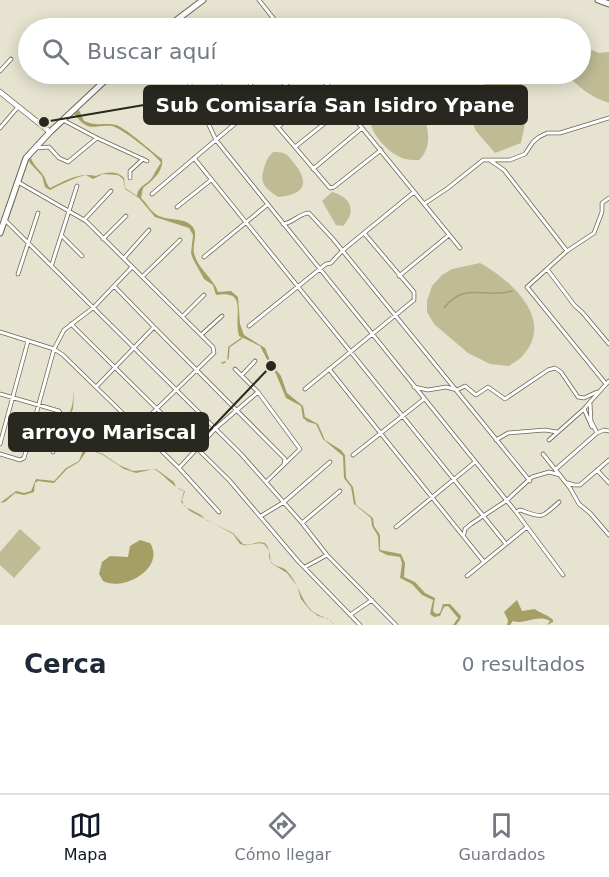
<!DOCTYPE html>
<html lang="es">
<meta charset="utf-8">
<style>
body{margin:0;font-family:"DejaVu Sans",sans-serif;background:#f6f6f7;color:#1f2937}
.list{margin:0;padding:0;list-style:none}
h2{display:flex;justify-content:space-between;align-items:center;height:78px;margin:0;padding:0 24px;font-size:26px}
h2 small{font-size:20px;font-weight:400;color:#747a83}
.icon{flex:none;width:33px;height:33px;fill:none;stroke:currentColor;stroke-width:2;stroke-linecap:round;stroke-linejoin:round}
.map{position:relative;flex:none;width:609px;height:625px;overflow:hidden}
.search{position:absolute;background:#fff;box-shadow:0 3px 15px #0003;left:18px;right:18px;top:18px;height:66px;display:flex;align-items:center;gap:15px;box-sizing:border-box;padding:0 21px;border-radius:33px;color:#747a83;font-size:22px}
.sheet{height:168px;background:#fff}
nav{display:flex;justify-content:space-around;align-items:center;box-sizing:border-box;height:84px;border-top:2px solid #e0e1e3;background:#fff;font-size:16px;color:#747a83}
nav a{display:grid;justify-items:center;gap:3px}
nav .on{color:#111827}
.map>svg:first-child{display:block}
</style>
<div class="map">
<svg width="609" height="625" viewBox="0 0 609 625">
<rect width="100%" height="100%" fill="#e6e4d0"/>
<path fill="#bebb95" d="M581 45 599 53 609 52V103C590 97 579 87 566 74H580Z
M497 74H507L517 77 522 83 525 123 521 143 495 153 476 131 468 112 475 91 485 84 490 76Z
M406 109 423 114C429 129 432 148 419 160 415 160 409 160 405 159 389 154 368 132 370 116L374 111Z
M273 152C275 152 281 152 283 153 289 155 293 162 297 167 311 188 299 195 278 197 263 187 259 182 265 165 267 159 269 156 273 152Z
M332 192C351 197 357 211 343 226L336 225 322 201Z
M480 263C509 279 555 318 524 354 521 359 514 362 509 366L490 364 468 353 434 324 427 312V301L432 286 442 275 452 269Z
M20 529 41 548 14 578 0 565V552Z"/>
<path fill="#a59f65" d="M79 110 84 121C97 127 104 122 116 125 126 128 152 152 162 159 164 171 152 181 143 188L141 198C147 203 150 211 157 215 167 221 184 217 192 226 199 233 192 244 194 253 198 270 213 277 218 292L231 291 238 297 240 324 244 335 265 348 271 363 281 376 287 393 303 406 305 417 318 424 325 440 341 450 345 455 346 478 353 487 356 505 373 518 374 526 380 535V550L401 554 405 563 404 577 415 582 425 593 435 598 433 611 436 614 440 613 443 604H450L461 616 460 620 456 625H453L458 618 448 606 444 607 440 616 434 617 430 614 433 600 422 595 412 584 400 578 402 563 400 557 387 555 379 551 378 536 372 526 371 518 354 504 351 487 344 478 343 456 323 439 316 424 308 422 303 418 301 406 286 398 276 374 271 367 260 346 239 336C233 315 249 290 216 295L213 285 204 279 193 259 191 253 193 235 189 228 155 217 139 198 125 189 123 179 118 175 103 174 93 179 86 175C73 178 62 184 50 190L45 187 42 176 30 163 29 160 31 158C34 166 38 168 43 175 47 180 45 183 50 188 65 181 79 172 96 176 105 172 117 170 124 178L125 188 137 196C138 185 148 185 153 176 156 171 157 168 161 163 159 157 120 127 112 126 93 124 90 134 74 114Z
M74 390 73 409 65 423 68 437 76 442 84 443 89 449 103 454 119 465 133 471 156 469 174 482 176 487 185 491 182 500 184 506 201 515 206 520 233 533 243 544C252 547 255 540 265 543 272 551 267 553 270 560 273 567 282 566 286 570 298 582 300 598 311 610 318 617 328 616 335 625L327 618 318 616 310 610 301 599 297 586 287 573 271 563 269 550 264 544C255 541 250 548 240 544L233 534 190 511 181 502 184 491C172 487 165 475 154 469L136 473 124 469 103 455 88 449 79 462 67 469 54 483 38 481 35 483 34 492 24 495 15 493 5 502 0 503 16 491 24 493 31 491 36 479 54 481 66 468 79 461 82 453 87 448 86 446 77 444 67 437C61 419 67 423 71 409 73 404 73 396 74 390Z
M140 540 150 543C166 568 123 592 103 581L99 574 102 562 110 556 128 557 130 546Z
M517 600 522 611 535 609C541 614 547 614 553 620V622L547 625 550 621 548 620C535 615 525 625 513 621L510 625H507L508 620 504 612Z"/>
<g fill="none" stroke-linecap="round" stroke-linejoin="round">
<path stroke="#a59f65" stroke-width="1.5" d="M444 308C464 281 485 299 512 291
M228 359 229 347 242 338
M222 363 225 362"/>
<g stroke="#676654" stroke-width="4.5">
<path id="minor" d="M259 0 281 28
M0 71 11 59
M185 74 216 140 516 512 563 575
M215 74 237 122
M246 74 259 105 330 188 334 187 381 150
M318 74 460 248
M249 78 254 74
M63 120 97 138 147 161
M278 127 328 85
M0 128 18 107
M295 147 345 107
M36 148 49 147 59 158 68 162 97 138
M194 158 506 544
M491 161 504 170 567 251
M313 169 362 128
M130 178V171L143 159
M18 182 86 221 213 347 214 353 137 428
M152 194 237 122 299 74
M424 204 448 188 483 160H510L525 154 533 142 539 137 547 133H560L609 118
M177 207 211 180
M84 220 111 191
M6 221 241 454 302 523 327 555 396 625
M283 224C293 223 300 213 309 213L333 239 530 481
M62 236 82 256
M103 239 126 216
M204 257 267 205
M124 258 149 230
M52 264 77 186
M547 269 575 306 582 312 609 344
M18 274 38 213
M143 276 180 240
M399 276 449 235
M114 286 154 327
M183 316 204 295
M71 324 229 480 298 561 360 625
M249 326 326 264 331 263 342 251 414 192
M0 332 54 349 63 355 179 468 219 512
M201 335 222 316
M235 369 258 392 300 449 266 482
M329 369 484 562
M242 375 255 361
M606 384 527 287 567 251 594 233 602 212V203L609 198
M96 387 154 327 281 455 285 459 284 464
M414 387 428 390 446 387 457 390 465 386 476 395 488 387 505 399 548 370 555 368 561 372 578 397 584 398 597 392
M305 389 414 300V292L364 233
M0 394 59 411 62 416 53 452
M590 402 584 409 592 427
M597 433 591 421 590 402 609 381
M496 440 508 433 545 430 557 432
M549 440 584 409
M0 444 28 341
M0 454 20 460 24 458 54 349 64 330 94 307 132 267
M543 454 570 488 579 504 590 513 609 535
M353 455 424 399
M179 468 216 428 258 392
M556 469 597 433 604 430 609 431
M597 470 609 483
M568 483 574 485H580L609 460
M516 512 520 510C544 518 540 519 559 502
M261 516 284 502 330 462
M302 523 340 491
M396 527 475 462
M464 534 465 529 471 524 506 501 532 477 549 472 560 475
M305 567 327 555
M467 576 527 527
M350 615 372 600"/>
</g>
<g stroke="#676654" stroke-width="6">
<path id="tertiary" d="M0 92 50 132"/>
</g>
<g stroke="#676654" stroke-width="7">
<path id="secondary" d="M598 0 609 4
M166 28 203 0
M0 233 26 158 50 132 112 74"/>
</g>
<use href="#minor" stroke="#fff" stroke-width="3"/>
<use href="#tertiary" stroke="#fff" stroke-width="4.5"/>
<use href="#secondary" stroke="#fff" stroke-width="5"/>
</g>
<path fill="none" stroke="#282820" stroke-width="2" d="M44 122L144 105M271 366L208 432"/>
<g fill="#282820" stroke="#e6e4d0" stroke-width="2">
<circle cx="44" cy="122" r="6"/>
<circle cx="271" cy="366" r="6"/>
</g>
<g fill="#282820" stroke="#282820" stroke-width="2">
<rect x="144" y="86" width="383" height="38" rx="6"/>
<rect x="9" y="413" width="199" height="38" rx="6"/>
</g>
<g font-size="20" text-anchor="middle" font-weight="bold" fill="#fff">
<text x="335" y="112">Sub Comisaría San Isidro Ypane</text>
<text x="109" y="439">arroyo Mariscal</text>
</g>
</svg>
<div class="search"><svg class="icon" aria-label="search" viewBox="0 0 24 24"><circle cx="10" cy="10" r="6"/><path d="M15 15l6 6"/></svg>Buscar aquí</div>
</div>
<section class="sheet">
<h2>Cerca<small>0 resultados</small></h2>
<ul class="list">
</ul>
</section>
<nav>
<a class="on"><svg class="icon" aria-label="map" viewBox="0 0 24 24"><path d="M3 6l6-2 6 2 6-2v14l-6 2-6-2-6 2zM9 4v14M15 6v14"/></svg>Mapa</a>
<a><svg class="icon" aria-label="directions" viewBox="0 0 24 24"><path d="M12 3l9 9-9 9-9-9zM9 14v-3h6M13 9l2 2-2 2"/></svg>Cómo llegar</a>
<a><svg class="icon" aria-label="saved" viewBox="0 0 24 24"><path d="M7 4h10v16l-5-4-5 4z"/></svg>Guardados</a>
</nav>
